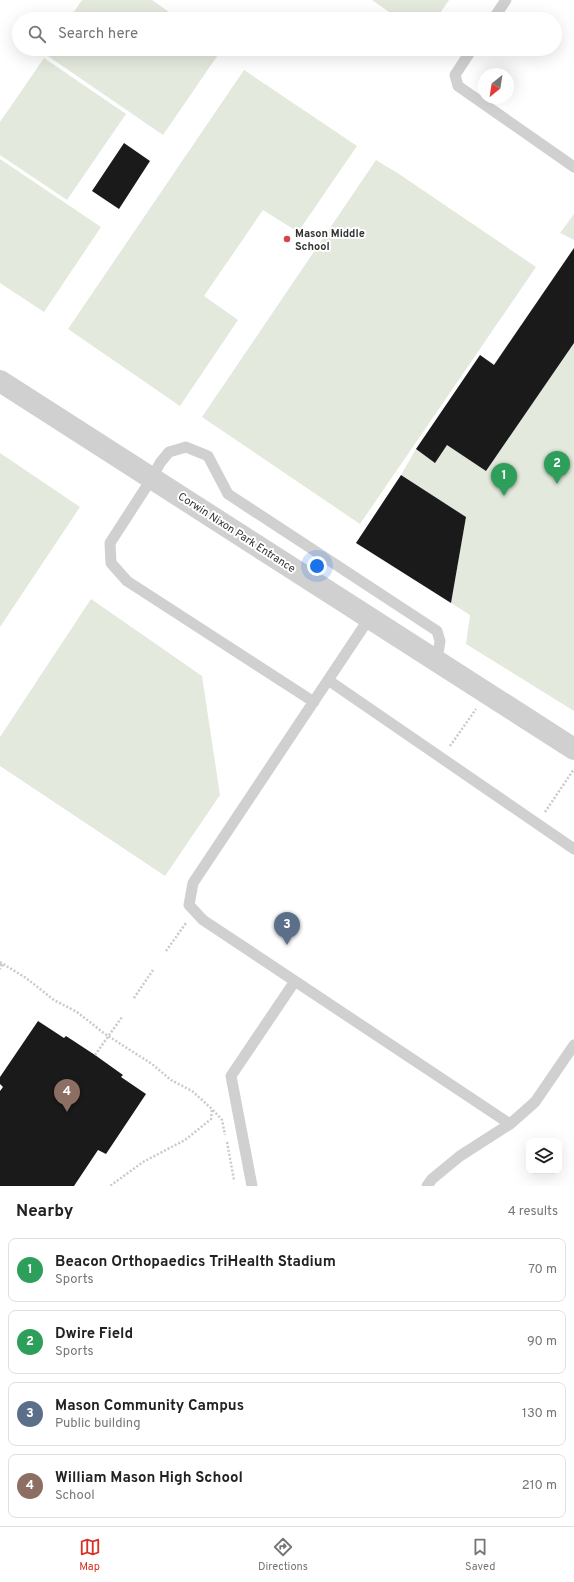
<!DOCTYPE html>
<style>
body{margin:0;font-family:Overpass,sans-serif;background:#f6f6f6;color:#222}
.controls{position:absolute;right:12px;bottom:12px;display:grid;overflow:hidden;border-radius:8px;box-shadow:0 4px 16px #0002}
.controls button{width:36px;height:36px;display:grid;place-items:center;padding:0;border:0;border-bottom:1px solid #e0e0e0;background:#fff;color:#222;font:20px sans-serif}
.compass{position:absolute;left:478px;top:68px;width:36px;height:36px;border-radius:50%;background:#fff;box-shadow:0 4px 16px #0002;rotate:210deg}
.you{position:absolute;left:317px;top:566px;width:14px;height:14px;margin:-10px;border:3px solid #fff;border-radius:50%;background:#1a73e8;box-shadow:0 0 0 6px #1a73e833}
.badge{display:grid;place-items:center;width:26px;height:26px;border-radius:50%;background:#d93025;color:#fff;font-size:13px;font-weight:700}
.pin{position:absolute;translate:-50% -33px;filter:drop-shadow(0 1px 2px #0008)}
.pin::after{content:'';position:absolute;top:21px;width:14px;height:12px;background:inherit;clip-path:polygon(0 0,100% 0,50% 100%)}
.list{margin:0;padding:0;list-style:none}
h2{display:flex;justify-content:space-between;align-items:center;height:52px;margin:0;padding:0 16px;font-size:17px}
h2 small{font-size:13px;font-weight:400;color:#767676}
.list li{display:grid;grid-template-columns:26px 1fr auto;gap:12px;align-items:center;box-sizing:border-box;height:64px;margin:0 8px 8px;padding:0 8px;border:1px solid #e0e0e0;border-radius:8px}
.list b{display:block;font-size:15px;white-space:nowrap}
.list p{margin:0;font-size:13px;white-space:nowrap;color:#767676}
.list em{font-size:13px;font-style:normal;color:#767676}
.icon{flex:none;width:22px;height:22px;fill:none;stroke:currentColor;stroke-width:2;stroke-linecap:round;stroke-linejoin:round}
.map{position:relative;flex:none;width:574px;height:1186px;overflow:hidden}
.search{position:absolute;background:#fff;box-shadow:0 4px 16px #0002;left:12px;right:12px;top:12px;height:44px;display:flex;align-items:center;gap:10px;box-sizing:border-box;padding:0 14px;border-radius:22px;color:#767676;font-size:15px}
.sheet{height:340px;background:#fff}
nav{display:flex;justify-content:space-around;align-items:center;box-sizing:border-box;height:56px;border-top:1px solid #e0e0e0;background:#fff;font-size:11px;color:#767676}
nav a{display:grid;justify-items:center;gap:2px}
nav .on{color:#d93025}
.map>svg:first-child{display:block}
</style>
<div class="map">
<svg width="574" height="1186" viewBox="0 0 574 1186">
<rect width="100%" height="100%" fill="#fff"/>
<path fill="#e3e9dd" d="M82 0H152L179 19H69Z
M372 0H449L436 19H399Z
M49 49H222L163 135 45 54Z
M44 58 126 114 67 200 0 155V122Z
M244 70 357 146 298 232 263 210 204 296 238 320 180 406 68 329Z
M0 159 101 227 44 312 0 283Z
M376 160 399 174 536 267 360 524 202 417Z
M574 214V240L560 233Z
M574 248V711L466 644 470 615 451 603 466 517 401 475 416 449 480 355 494 364Z
M0 453 80 507 0 627Z
M91 599 202 676 220 795 165 876 0 766V737Z"/>
<path fill="#1a1a1a" d="M124 143 150 161 119 209 92 191Z
M574 248V343L486 471 447 445 435 463 416 449 480 355 494 365Z
M401 475 466 517 451 603 356 543Z
M38 1021 64 1038 66 1036 95 1055 123 1075 121 1077 146 1094 106 1154 98 1150 74 1186H0V1091L3 1087 0 1084V1077Z"/>
<g fill="none" stroke-linecap="round" stroke-linejoin="round">
<path stroke="#cacaca" stroke-width="2.5" stroke-dasharray="2 2" stroke-linecap="butt" d="M450 746 476 709
M545 812 574 769
M166 951 186 923
M0 962 26 978 54 1000 77 1012 105 1034 152 1064 171 1080 192 1091 212 1109 211 1119 185 1140 143 1162 110 1186
M0 965 3 964 0 969
M134 998 153 970
M95 1055 122 1017
M213 1110 222 1120 225 1135
M227 1142 234 1180"/>
<path stroke="#d0d0d0" stroke-width="11" d="M493 19 506 0
M472 49 455 75 458 86 574 167
M370 617 193 883 189 905 203 920 510 1124
M328 680 574 849
M314 702 127 581 111 563 110 543 152 478 160 463 169 452 186 447 208 456 228 494 437 631 440 641 437 660
M252 1186 231 1076 295 981
M427 1186 432 1179 460 1156 510 1124 535 1102 574 1045"/>
<path stroke="#d0d0d0" stroke-width="22" d="M0 381 574 749"/>
</g>
<circle fill="#de414c" stroke="#fff" stroke-width="1.5" cx="287" cy="239" r="4"/>
<g text-anchor="middle" stroke-width="4" stroke-linejoin="round" paint-order="stroke">
<g font-size="11" font-weight="bold" fill="#333" stroke="#fff" text-anchor="start">
<text x="295" y="237">Mason Middle<tspan x="295" dy="13">School</tspan></text>
</g>
<g font-size="11" fill="#333" stroke="#fff">
<text transform="translate(237 532) rotate(33)" y="4">Corwin Nixon Park Entrance</text>
</g>
</g>
</svg>
<div class="controls">
<button><svg class="icon" aria-label="layers" viewBox="0 0 24 24"><path d="M12 4l9 5-9 5-9-5zM3 14l9 5 9-5"/></svg></button>
</div>
<svg class="compass" viewBox="-18 -18 36 36"><path d="M0-13l5 13h-10z" fill="#e53935"/><path d="M0 13l5-13h-10z" fill="#767676"/></svg>
<div class="you"></div>
<div class="pin badge" style="left:504px;top:496px;background:#2e9e5b">1</div>
<div class="pin badge" style="left:557px;top:484px;background:#2e9e5b">2</div>
<div class="pin badge" style="left:287px;top:945px;background:#5c6f8a">3</div>
<div class="pin badge" style="left:67px;top:1112px;background:#8d6e63">4</div>
<div class="search"><svg class="icon" aria-label="search" viewBox="0 0 24 24"><circle cx="10" cy="10" r="6"/><path d="M15 15l6 6"/></svg>Search here</div>
</div>
<section class="sheet">
<h2>Nearby<small>4 results</small></h2>
<ul class="list">
<li><span class="badge" style="background:#2e9e5b">1</span><div><b>Beacon Orthopaedics TriHealth Stadium</b><p>Sports</p></div><em>70 m</em></li>
<li><span class="badge" style="background:#2e9e5b">2</span><div><b>Dwire Field</b><p>Sports</p></div><em>90 m</em></li>
<li><span class="badge" style="background:#5c6f8a">3</span><div><b>Mason Community Campus</b><p>Public building</p></div><em>130 m</em></li>
<li><span class="badge" style="background:#8d6e63">4</span><div><b>William Mason High School</b><p>School</p></div><em>210 m</em></li>
</ul>
</section>
<nav>
<a class="on"><svg class="icon" aria-label="map" viewBox="0 0 24 24"><path d="M3 6l6-2 6 2 6-2v14l-6 2-6-2-6 2zM9 4v14M15 6v14"/></svg>Map</a>
<a><svg class="icon" aria-label="directions" viewBox="0 0 24 24"><path d="M12 3l9 9-9 9-9-9zM9 14v-3h6M13 9l2 2-2 2"/></svg>Directions</a>
<a><svg class="icon" aria-label="saved" viewBox="0 0 24 24"><path d="M7 4h10v16l-5-4-5 4z"/></svg>Saved</a>
</nav>
